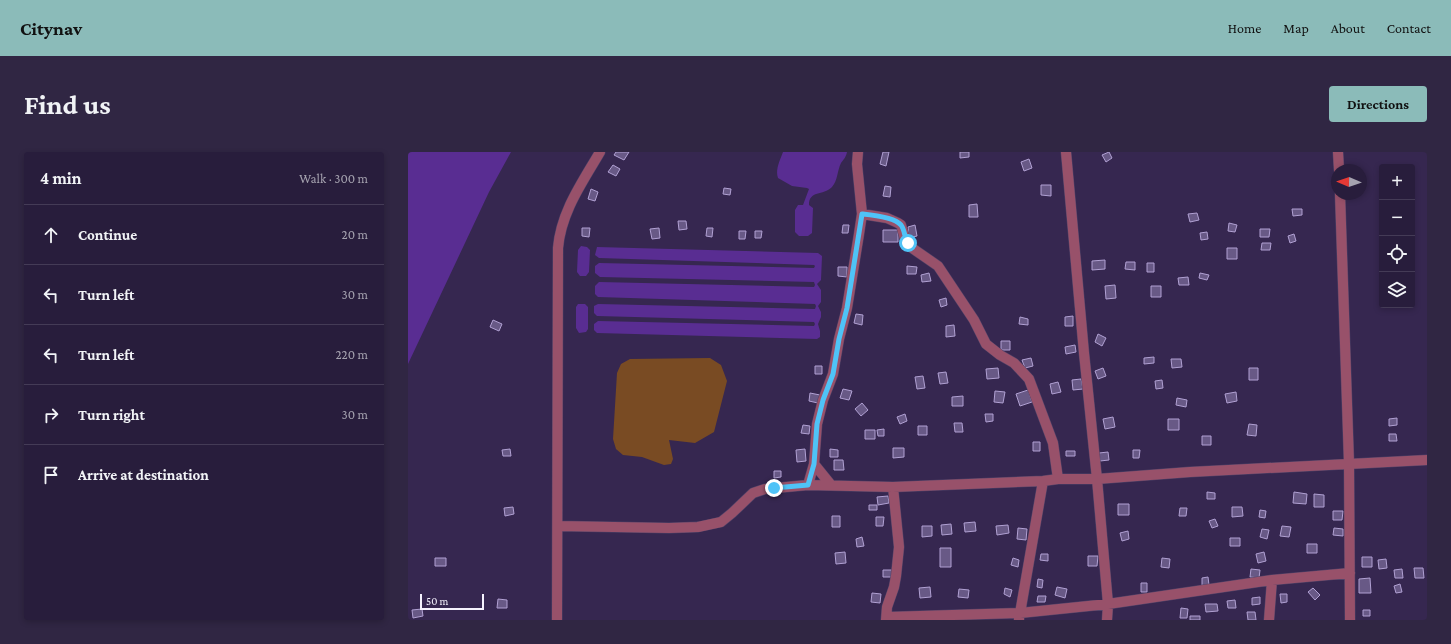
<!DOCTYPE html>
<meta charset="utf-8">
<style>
body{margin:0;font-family:"Crimson Pro",serif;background:#302643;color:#f1f3f6}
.controls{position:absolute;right:12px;top:12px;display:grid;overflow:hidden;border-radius:4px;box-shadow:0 2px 6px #0003}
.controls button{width:36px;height:36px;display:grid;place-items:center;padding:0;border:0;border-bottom:1px solid #443b56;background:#281d3c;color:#f1f3f6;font:20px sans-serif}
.compass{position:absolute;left:923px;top:12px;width:36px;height:36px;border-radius:50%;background:#281d3c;box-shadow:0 2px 6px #0003;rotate:272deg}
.scale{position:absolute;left:12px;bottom:10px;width:64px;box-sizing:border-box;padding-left:4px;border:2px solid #f5f2fd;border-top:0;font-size:11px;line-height:14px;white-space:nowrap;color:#f5f2fd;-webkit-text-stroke:3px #362750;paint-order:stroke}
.stop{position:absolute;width:12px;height:12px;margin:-9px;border:3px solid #4fc3f7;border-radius:50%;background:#fff}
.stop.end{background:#4fc3f7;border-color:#fff;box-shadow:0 1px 4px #0008}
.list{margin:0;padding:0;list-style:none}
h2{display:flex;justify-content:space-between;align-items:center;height:52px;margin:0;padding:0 16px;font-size:17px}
h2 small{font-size:13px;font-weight:400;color:#a5a2af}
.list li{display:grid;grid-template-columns:26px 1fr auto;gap:12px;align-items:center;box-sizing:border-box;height:60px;padding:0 16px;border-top:1px solid #443b56}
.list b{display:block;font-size:15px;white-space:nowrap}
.list em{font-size:13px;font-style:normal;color:#a5a2af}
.icon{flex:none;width:22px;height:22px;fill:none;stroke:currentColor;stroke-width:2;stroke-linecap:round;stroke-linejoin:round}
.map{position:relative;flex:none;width:1019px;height:468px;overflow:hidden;border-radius:4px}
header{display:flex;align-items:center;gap:24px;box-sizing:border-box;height:56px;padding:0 20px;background:#8bbbb9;color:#111}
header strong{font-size:19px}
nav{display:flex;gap:22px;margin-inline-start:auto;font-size:14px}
.intro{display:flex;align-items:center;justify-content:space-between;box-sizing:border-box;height:96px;padding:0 24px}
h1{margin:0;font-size:28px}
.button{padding:10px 18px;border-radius:4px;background:#8bbbb9;color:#111;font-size:14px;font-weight:700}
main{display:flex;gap:24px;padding:0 24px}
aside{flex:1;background:#281d3c;border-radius:4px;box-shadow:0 2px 6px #0003}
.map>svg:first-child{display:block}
</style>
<header>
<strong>Citynav</strong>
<nav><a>Home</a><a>Map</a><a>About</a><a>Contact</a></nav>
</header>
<div class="intro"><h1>Find us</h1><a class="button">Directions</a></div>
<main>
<aside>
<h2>4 min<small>Walk · 300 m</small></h2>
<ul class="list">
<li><svg class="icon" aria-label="ahead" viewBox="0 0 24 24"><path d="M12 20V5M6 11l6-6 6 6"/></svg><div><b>Continue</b></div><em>20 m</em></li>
<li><svg class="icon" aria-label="left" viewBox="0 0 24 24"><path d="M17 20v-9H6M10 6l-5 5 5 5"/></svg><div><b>Turn left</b></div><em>30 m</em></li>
<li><svg class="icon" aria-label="left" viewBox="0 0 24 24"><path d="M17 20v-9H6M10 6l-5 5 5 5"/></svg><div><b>Turn left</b></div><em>220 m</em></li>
<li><svg class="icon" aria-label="right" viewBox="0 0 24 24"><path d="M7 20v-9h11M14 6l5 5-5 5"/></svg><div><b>Turn right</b></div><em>30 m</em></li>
<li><svg class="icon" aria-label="arrive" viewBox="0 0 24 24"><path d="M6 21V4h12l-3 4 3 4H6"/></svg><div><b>Arrive at destination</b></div></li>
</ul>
</aside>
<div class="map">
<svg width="1019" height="468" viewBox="0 0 1019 468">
<rect width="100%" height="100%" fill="#362750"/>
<path fill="#794b23" d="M302 206 313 213 319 229 306 280 287 291 261 288 265 307 263 312 256 313 234 305 215 303 208 297 205 287 209 221 213 212 222 207Z"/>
<path fill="#592d92" d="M0 0H103L81 40 0 212Z
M375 0H439C438 5 436 7 433 11 429 19 430 28 424 35 415 44 401 38 401 53L405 56 404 81 400 84H391L387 80V58L390 53H395L401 37 399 36 384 34 370 26C367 18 372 8 375 0Z
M173 94 179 95 182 98 181 120 178 124H172L169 120 170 98Z
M189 95 410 101 414 104 413 128 409 132 413 138V150L410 154 413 160V165L410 172 412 179V185L409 187 189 181 186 178V172L190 169 406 174 407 172 406 170 189 164 186 161V154L190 152 407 157 408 154 407 152 190 145 187 142V134L191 130 406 135 407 133 406 130 192 125 187 121V114L191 111 406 116 407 114 406 113 191 106 187 103Z
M170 152H177L180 155V177L178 180 171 181 168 176V155Z"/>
<path fill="#685986" stroke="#b1a1d3" d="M208 0H221L216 8 206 3Z
M475 0H481L478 14 472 12Z
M552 0H561V5L552 6Z
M701 0 704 6 698 10 694 3Z
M621 7 624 16 616 19 613 10Z
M205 13 212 17 208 24 200 20Z
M633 33H643V44L633 43Z
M477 34 483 35 482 45 475 44Z
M316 36 323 37 322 43 315 42Z
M183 37 190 40 187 49 180 47Z
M569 52 570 65H561V53Z
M884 57H894V63L885 64Z
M789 61 791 68 782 70 780 62Z
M270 69H278L279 77 271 78Z
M821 71 829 73 827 80 820 79Z
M435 73H441L440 81H434Z
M507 73 509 84 501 86 500 75Z
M174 76H182L181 85 174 84Z
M251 76 252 86 244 87 242 77Z
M299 76H305L304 85 298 84Z
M852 77H862L861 85H852Z
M475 78H490V90H475Z
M331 79H338L337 87H331Z
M347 79H354L353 86H347Z
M799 80 800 87 793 88 792 81Z
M886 82 888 89 882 91 880 84Z
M854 91H863L862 98H853Z
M819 96H829V107H819Z
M697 108V117L684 118V109Z
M718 110H727V118L717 117Z
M739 111H746V120H739Z
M499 114 509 115 508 122H499Z
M430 115H439V125L430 124Z
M521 121 523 129 514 130 513 123Z
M792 121 801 123 799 128 791 126Z
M780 125 781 133H771L770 126Z
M707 133 708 146 698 147 697 134Z
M743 134H753V145H743Z
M538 146 539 153 533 155 531 148Z
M448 162 455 163 454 173 446 171Z
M665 164V174H657V165Z
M612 165 620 167V173L611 172Z
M85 168 94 172 91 179 82 175Z
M546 173 547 184 538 185V174Z
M690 182 698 186 694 194 687 190Z
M593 189H602V198H593Z
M667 193 668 200 658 202 657 195Z
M746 205V211L736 212V206Z
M623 206 625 214 617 216 614 208Z
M763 207H773L774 215 764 216Z
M407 214H414V222H407Z
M590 216 591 226 579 227 578 217Z
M695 216 698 224 690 227 687 219Z
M841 216H850V228H841Z
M538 220 540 231 532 232 530 221Z
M515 224 517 236 509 237 507 225Z
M673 227 675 237 665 238 664 228Z
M754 228 755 236 748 237 747 229Z
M650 230 653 240 644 242 642 232Z
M435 237 444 239 441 248 432 246Z
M620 238 624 250 612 254 608 242Z
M587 239 597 240 595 251 586 250Z
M828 240 829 249 819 251 817 242Z
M402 241 412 243 410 251 401 249Z
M555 244V254H544V245Z
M769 246 779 248 778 255 768 253Z
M454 251 460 258 453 264 447 257Z
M497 262 499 269 492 272 489 265Z
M577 262H585V269L578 270Z
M705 265 707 275 697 277 695 267Z
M989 266V273L981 274V267Z
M760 267H771V278H760Z
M546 271H554L555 280H547Z
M841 272 849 273 848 284 839 283Z
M395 273 402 274 401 282 393 281Z
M510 274H519V283H510Z
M476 277V284H470L469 278Z
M457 278H467V287H457Z
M981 282H988L989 289H981Z
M794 284H803V293H794Z
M625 290H632V299H625Z
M485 296H496V305L485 306Z
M102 297 103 304H95L94 298Z
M397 297 398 309 389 310 388 298Z
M422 297 430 298V305H422Z
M725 298H732L731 306H725Z
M658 299H667V304H658Z
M700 300 701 308 692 309 691 301Z
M426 308H435L436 318H426Z
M366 319H373V325L366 326Z
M799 340 807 341V347H799Z
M886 340 899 342 898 352 885 351Z
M906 342 916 343V355H906Z
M480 344 481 351 470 353 469 345Z
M710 352H721V363H710Z
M461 353H469V358H461Z
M105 355 106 362 97 364 96 356Z
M824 355H834L835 364 824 365Z
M772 356H779L778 364H771Z
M852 358 858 359 857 366 851 365Z
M925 359H935L934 368H925Z
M424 364H432V375H424Z
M468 365H476L475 374H468Z
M807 367 810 374 804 376 801 369Z
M567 370 568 379 557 380 556 371Z
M543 372 544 382 534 383 533 373Z
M600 373 601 381 589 383 588 374Z
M514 374H524V384L514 385Z
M874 374 883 375 881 385 872 384Z
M610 376 619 377 618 388 609 387Z
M926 376 935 377V384L925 383Z
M854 377 861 378 859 387 852 385Z
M720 379 721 387 714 389 712 381Z
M454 385 456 394 449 395 448 387Z
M822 386H832V394H822Z
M899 392H909V401H899Z
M532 396H543V415H532Z
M437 400 438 411 428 412 427 401Z
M856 400 858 409 850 411 848 402Z
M633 402H640V409L632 408Z
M680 404H690L689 414H680Z
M954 405H964V415H954Z
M27 406H38V414H27Z
M605 406 611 408 610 415 603 413Z
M754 406 762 407 761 416 753 415Z
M978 407 979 416 971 417 970 408Z
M1006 416H1015L1016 426H1007Z
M843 417 852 418 851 426 842 425Z
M994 417 995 426H987L986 418Z
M475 418H484V425H475Z
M800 425 801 433 794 434V426Z
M962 426 963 441H951V427Z
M630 427 635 428 634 436 629 435Z
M733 431H739V440H733Z
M992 432 994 440 988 441 986 434Z
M522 435 523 445 512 446 511 436Z
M649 435 659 437 657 446 647 443Z
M597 436 604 438 602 445 596 442Z
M905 436 912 443 907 448 900 440Z
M551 437 561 438 560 446 550 445Z
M464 441 473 442 472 451 463 450Z
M872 442H879V450L873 451Z
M630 444H638L637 450H629Z
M852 445V452L844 453V446Z
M90 447 99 448V456H89Z
M827 448 828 456H820L819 449Z
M797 452H809L810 459 798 460Z
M773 456 780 457 779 466H772Z
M14 457 15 464 5 466 4 458Z
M955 458H962V464H955Z
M839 460H847L848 468H840Z
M782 464H792V468H782Z"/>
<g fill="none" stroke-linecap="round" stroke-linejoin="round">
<g stroke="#514368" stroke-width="11">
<path id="minor" d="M658 0 676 201 689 327 700 452 699 468
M930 0 931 18
M932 42 941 311 942 468
M454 62 479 66 490 71 493 73 497 87 504 96 530 114 566 168 578 192 592 203 606 211 621 227 645 291 650 327
M406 312 423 333
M400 333 406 312 409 272 415 248 425 222 431 187 439 156 451 82 454 62 449 12 450 0
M150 374 261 376 290 375 313 370 324 361 345 341 357 337 400 333 485 335 635 329 650 327H689L782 320 1019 308
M479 465 612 461 700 452 864 428 942 421
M611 467 635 329
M149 468 150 96C153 60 174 31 192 0
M478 468 479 455 486 435 488 424 491 395 485 335
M861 468 864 428"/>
</g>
<use href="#minor" stroke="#98516a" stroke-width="10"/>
</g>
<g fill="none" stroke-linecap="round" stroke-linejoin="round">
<path stroke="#4fc3f7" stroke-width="5" d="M366 336 400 333 406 312 409 272 415 248 425 222 431 187 439 156 454 62C464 63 486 65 493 73 497 78 496 85 500 91"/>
</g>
</svg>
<div class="controls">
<button>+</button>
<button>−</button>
<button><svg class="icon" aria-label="locate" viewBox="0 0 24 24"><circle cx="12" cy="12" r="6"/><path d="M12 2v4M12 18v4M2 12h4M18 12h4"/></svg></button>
<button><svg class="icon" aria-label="layers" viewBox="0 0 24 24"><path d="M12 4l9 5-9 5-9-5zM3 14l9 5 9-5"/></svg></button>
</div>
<svg class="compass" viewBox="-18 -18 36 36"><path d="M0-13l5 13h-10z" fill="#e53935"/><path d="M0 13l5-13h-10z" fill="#a5a2af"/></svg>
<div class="scale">50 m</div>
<div class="stop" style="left:500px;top:91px"></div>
<div class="stop end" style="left:366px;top:336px"></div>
</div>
</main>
